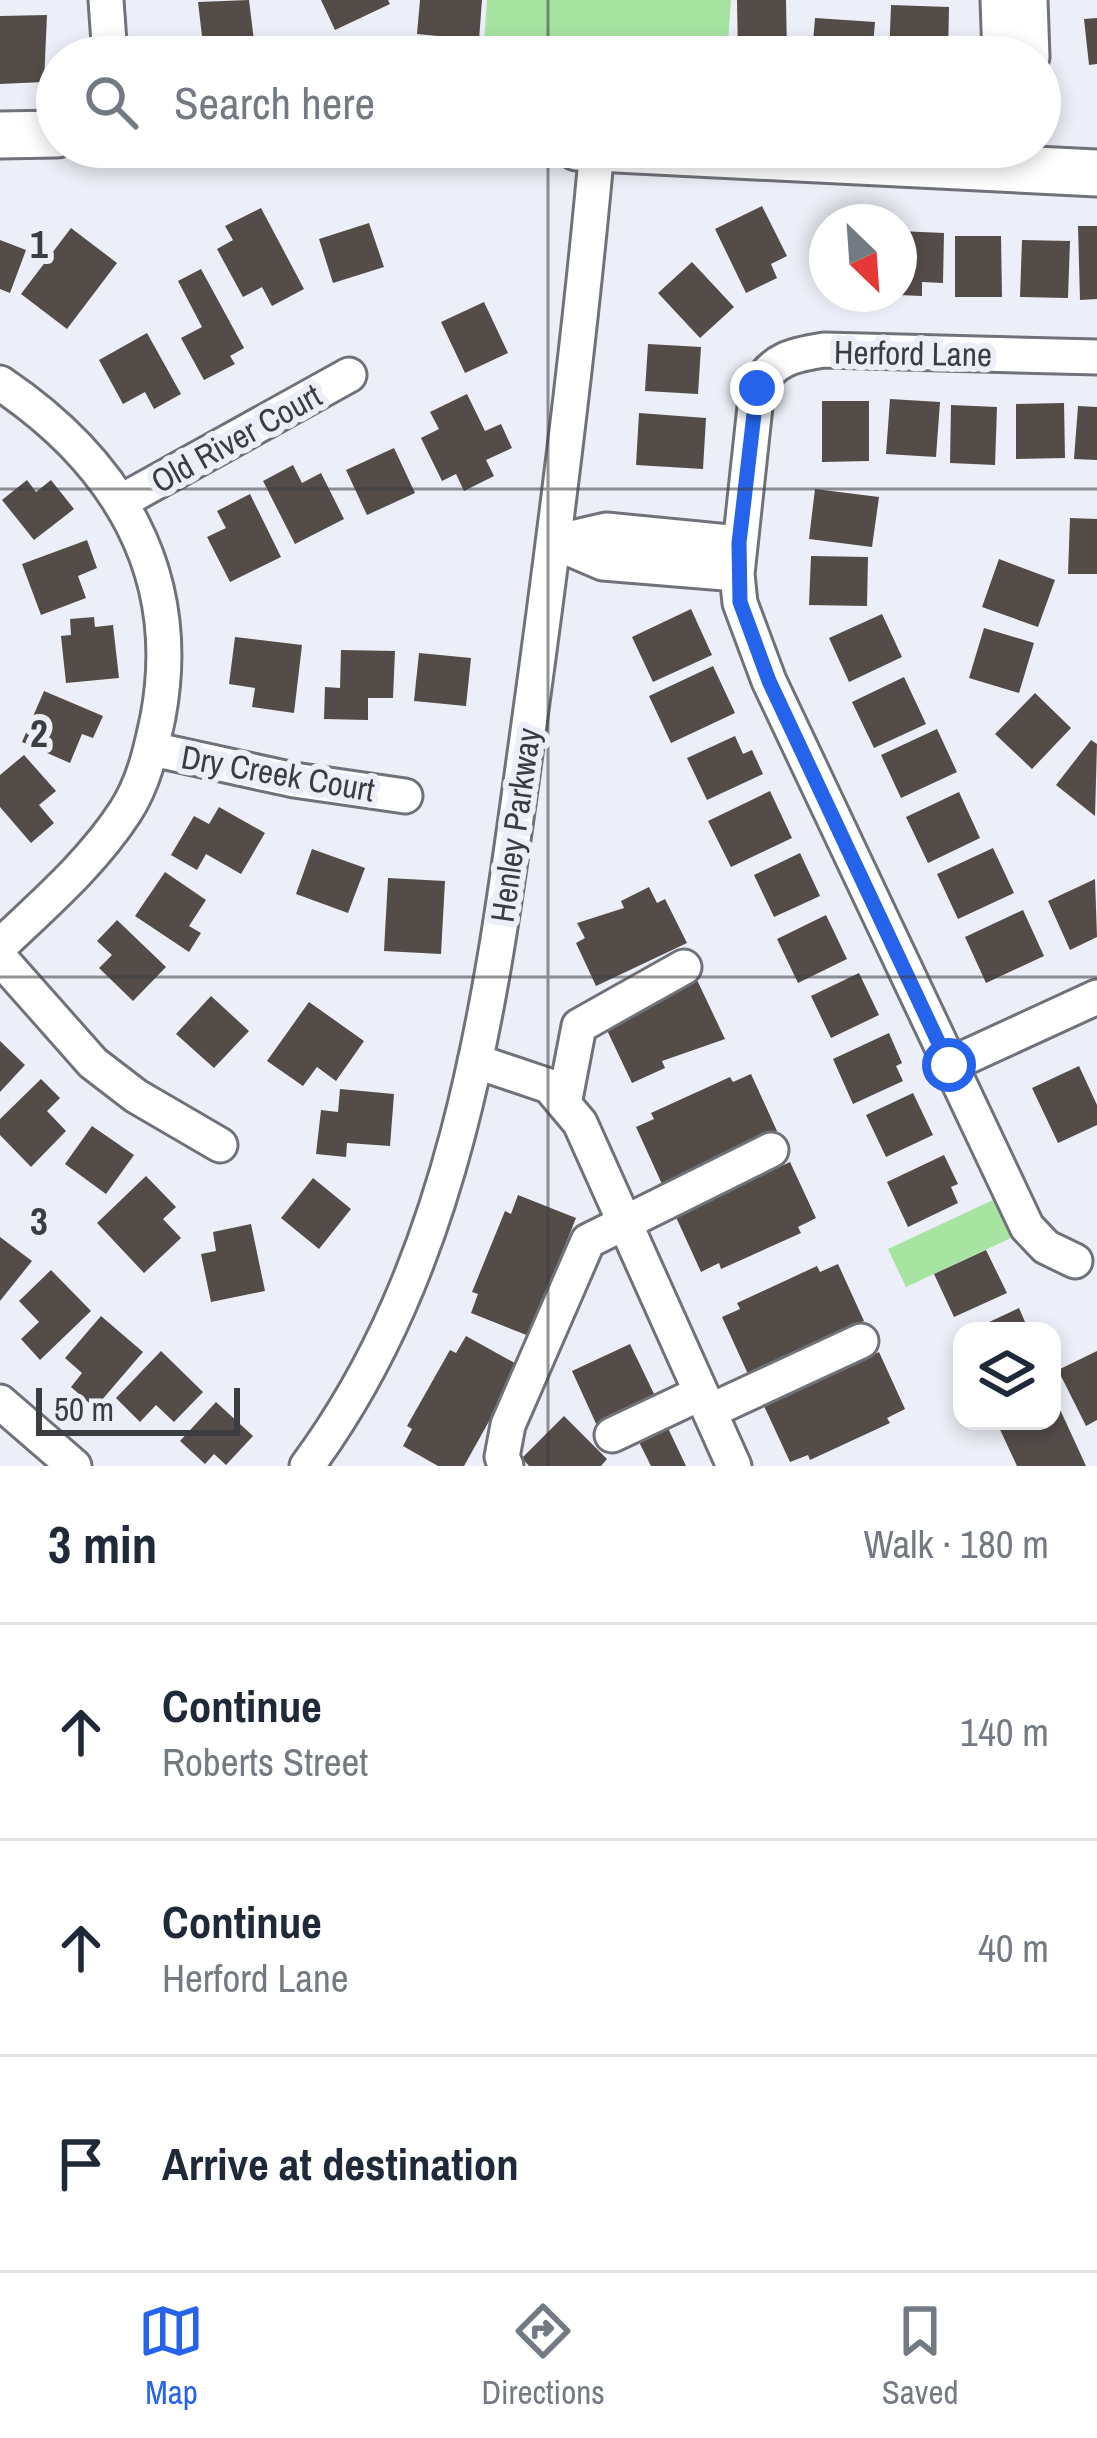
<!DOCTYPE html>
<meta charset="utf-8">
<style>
body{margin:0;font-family:"Archivo Narrow",sans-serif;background:#f6f6f7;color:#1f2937}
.controls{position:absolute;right:36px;bottom:36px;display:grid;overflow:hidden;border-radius:24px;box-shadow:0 6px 18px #0003}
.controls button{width:108px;height:108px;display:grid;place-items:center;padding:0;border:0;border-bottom:3px solid #e0e1e3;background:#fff;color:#1f2937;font:60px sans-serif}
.compass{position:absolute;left:809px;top:204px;width:108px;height:108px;border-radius:50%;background:#fff;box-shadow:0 6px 18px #0003;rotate:155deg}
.scale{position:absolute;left:36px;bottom:30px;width:204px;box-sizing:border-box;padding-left:12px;border:6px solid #3c3d40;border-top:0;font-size:33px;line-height:42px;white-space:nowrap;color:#3c3d40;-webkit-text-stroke:9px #eceff7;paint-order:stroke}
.stop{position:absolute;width:36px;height:36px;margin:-27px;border:9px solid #2563eb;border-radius:50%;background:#fff}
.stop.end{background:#2563eb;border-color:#fff;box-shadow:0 3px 12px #0008}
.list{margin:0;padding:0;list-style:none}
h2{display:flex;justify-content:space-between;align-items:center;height:156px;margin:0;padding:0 48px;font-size:51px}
h2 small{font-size:39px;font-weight:400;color:#747a83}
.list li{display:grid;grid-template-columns:78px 1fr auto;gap:36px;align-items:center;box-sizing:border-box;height:216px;padding:0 48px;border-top:3px solid #e0e1e3}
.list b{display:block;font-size:45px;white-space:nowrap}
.list p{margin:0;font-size:39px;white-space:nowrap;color:#747a83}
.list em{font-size:39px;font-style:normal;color:#747a83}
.icon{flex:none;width:66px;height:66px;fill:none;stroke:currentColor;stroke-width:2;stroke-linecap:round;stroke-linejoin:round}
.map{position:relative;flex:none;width:1097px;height:1466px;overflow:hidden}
.search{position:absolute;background:#fff;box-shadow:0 6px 18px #0003;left:36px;right:36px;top:36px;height:132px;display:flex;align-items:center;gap:30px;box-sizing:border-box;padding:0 42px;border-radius:66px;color:#747a83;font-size:45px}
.sheet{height:804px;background:#fff}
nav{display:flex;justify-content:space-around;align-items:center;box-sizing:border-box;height:168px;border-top:3px solid #e0e1e3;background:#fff;font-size:33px;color:#747a83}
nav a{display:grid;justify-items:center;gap:6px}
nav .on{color:#2563eb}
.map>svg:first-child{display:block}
</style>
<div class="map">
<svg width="1097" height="1466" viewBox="0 0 1097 1466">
<rect width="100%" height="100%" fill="#eceff7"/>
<path fill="#a7e4a2" d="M487 0H731L727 57H483Z
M995 1199 1013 1237 906 1287 888 1249Z"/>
<path fill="#534c49" d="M249 0 256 57H182L179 39 202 36 198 2Z
M321 0H388L390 4 335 30Z
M420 0H482L479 40 417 34Z
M737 0H786L787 54 738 56Z
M891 5 949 7 948 57H889Z
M47 15 44 82 0 84V16Z
M815 18 875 22 872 57 812 55Z
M1097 18V64L1089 65 1084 19Z
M762 206 787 256 771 264 777 278 746 293 715 229Z
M261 208 304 289 272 306 262 287 243 297 217 249 233 240 225 226Z
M369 223 384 267 333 283 319 239Z
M1078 226H1097V299L1080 300Z
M71 228 117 263 67 329 21 294Z
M899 231 944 233 943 283 922 282V296L899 295Z
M955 236H1001L1002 297H955Z
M0 240 26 250 10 293 0 289Z
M1022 240 1070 241 1068 298 1020 297Z
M692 262 734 307 700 338 658 293Z
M201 269 244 348 230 356 235 364 204 380 181 338 202 327 178 281Z
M484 302 508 353 465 373 441 322Z
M147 333 181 394 154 409 145 392 123 404 99 360Z
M648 344 701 347 698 394 645 391Z
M467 394 485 431 501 424 512 448 486 460 494 476 464 491 456 474 442 481 421 438 439 429 430 412Z
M890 399 940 402 936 457 886 454Z
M822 401H869V461L822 462Z
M1064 403 1065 458 1016 459V404Z
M951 405 997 407 995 465 950 463Z
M1078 406 1097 407V460L1074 459Z
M639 413 706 418 703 469 636 465Z
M394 448 415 493 367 515 346 470Z
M293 465 302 483 321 473 344 519 295 544 263 481Z
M27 480 36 492 51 480 74 509 34 540 2 500Z
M815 489 879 497 872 547 809 539Z
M250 494 281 557 230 582 207 537 226 528 217 511Z
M1070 518 1097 519V574H1068Z
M87 540 97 568 78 576 86 598 41 615 22 564Z
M811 556 868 557 867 606 809 605Z
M999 559 1055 580 1038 627 982 607Z
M691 609 712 655 653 682 632 637Z
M882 614 902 657 849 682 829 638Z
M94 617 95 627 113 625 119 678 66 683 61 636 71 635 70 619Z
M984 628 1034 643 1019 693 969 678Z
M235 637 302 645 294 713 252 707 255 688 229 684Z
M341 650 395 651 393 698H368V720L324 719 325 687 340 688Z
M419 653 471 658 466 706 414 701Z
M713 666 735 713 671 743 649 696Z
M904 677 926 724 874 748 852 702Z
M44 691 103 716 93 738 82 734 70 763 22 742Z
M1035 693 1071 728 1032 769 995 734Z
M937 729 957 772 901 798 881 755Z
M735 736 743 754 752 750 763 774 707 800 687 758Z
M1091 740 1097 744 1095 816 1056 785Z
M24 755 56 791 39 805 54 823 31 843 0 807V775Z
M770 791 792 838 731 867 708 821Z
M959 792 980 838 928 863 906 817Z
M219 807 265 833 241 874 206 854 197 870 171 855 194 816 209 824Z
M993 848 1014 893 958 919 937 874Z
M312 849 365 868 348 913 296 894Z
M800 853 820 896 774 917 754 875Z
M165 872 206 900 189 926 201 933 189 952 135 916Z
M388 878 445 881 441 954 384 951Z
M1095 879 1097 937 1070 950 1048 901Z
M649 887 657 903 665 899 687 943 596 986 576 943 585 938 577 923 624 908 621 901Z
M1023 910 1044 956 986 983 965 937Z
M826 915 847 959 798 983 777 939Z
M117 920 166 967 133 1001 99 968 112 955 97 941Z
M859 973 879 1015 831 1038 811 996Z
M697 980 725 1039 662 1061 665 1068 632 1083 604 1024Z
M211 996 249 1031 214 1068 176 1034Z
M309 1002 364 1041 336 1081 317 1067 303 1086 267 1061Z
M889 1033 902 1063 896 1066 903 1081 853 1104 833 1059Z
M0 1041 25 1065 0 1092Z
M1079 1066 1097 1105V1125L1058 1143 1032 1088Z
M751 1074 777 1131 662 1184 636 1127 654 1119 651 1113 730 1077 733 1082Z
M41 1079 60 1098 47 1111 66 1131 31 1167 0 1135V1119Z
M340 1089 394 1094 390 1146 347 1143 346 1157 316 1154 321 1110 338 1112Z
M913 1093 933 1135 886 1157 866 1115Z
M92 1126 134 1155 106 1194 65 1164Z
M944 1155 958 1184 951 1187 958 1203 908 1227 887 1182Z
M790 1162 816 1218 798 1227 801 1233 721 1269 719 1263 701 1272 675 1215Z
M146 1176 176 1207 163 1219 181 1238 144 1273 97 1223Z
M313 1178 351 1209 319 1249 281 1218Z
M518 1195 576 1218 529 1336 471 1313 478 1294 472 1292 505 1211 511 1214Z
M251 1224 265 1291 211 1302 201 1254 216 1251 213 1232Z
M0 1237 32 1261 0 1301Z
M986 1250 1007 1293 954 1317 934 1274Z
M838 1264 864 1321 748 1374 722 1317 740 1309 737 1303 817 1266 820 1272Z
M51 1270 91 1311 40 1360 21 1339 39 1322 19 1301Z
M1019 1308 1029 1331H970Z
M101 1316 143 1352 95 1408 71 1387 82 1373 65 1358Z
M466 1336 520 1366 464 1466H438L403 1446 412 1429 407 1426 450 1350 456 1353Z
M630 1344 657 1400 598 1428 572 1371Z
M161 1351 203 1392 174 1422 156 1405 140 1422 116 1398Z
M1097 1351V1420L1086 1426 1058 1370Z
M879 1352 905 1409 887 1418 890 1423 810 1460 808 1455 790 1462 764 1406Z
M1052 1392 1086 1466H1017L996 1421H1052Z
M216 1402 253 1436 226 1465 214 1454 205 1464 180 1441Z
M564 1416 607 1459 601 1466H529L522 1458Z
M667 1426 686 1466H651L638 1440Z"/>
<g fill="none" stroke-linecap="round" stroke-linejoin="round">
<g stroke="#707279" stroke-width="39">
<path id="street" d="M106 0 110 57
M998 0 1000 57
M1030 0 1032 57
M0 383C117 462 185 572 158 717 151 750 144 783 125 812 91 864 44 904 0 946
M122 501 349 375
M554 542 603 563 737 574
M554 542 606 530 739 543
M152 749 294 780 405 796
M0 958 93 1063 136 1096 220 1145
M475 1061 549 1086 580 1123 734 1466
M949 1065 1097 997
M565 1099 579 1026 684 967
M1075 1261 1046 1247 1027 1227 769 681 740 603 737 574 757 388C773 359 792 355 824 350L1097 357
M0 1402 74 1466
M710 1411 861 1341
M612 1435 701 1393
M307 1466C466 1250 494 975 530 717 556 528 580 338 597 148
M506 1466 502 1457 508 1425 588 1241 771 1150"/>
</g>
<g stroke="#707279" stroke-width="51">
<path id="secondary" d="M0 135 57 134
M577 147 1097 173"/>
</g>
<use href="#street" stroke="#fff" stroke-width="33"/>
<use href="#secondary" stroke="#fff" stroke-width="45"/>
</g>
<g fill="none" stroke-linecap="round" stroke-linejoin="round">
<path stroke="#2563eb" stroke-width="15" d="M757 388 739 543 740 602 769 681 949 1065"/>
</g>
<path fill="none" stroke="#3c3d40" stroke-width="3" stroke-opacity="0.55" d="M548 0V57M548 147V1466M0 489H1097M0 977H1097"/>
<g text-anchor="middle" stroke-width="12" stroke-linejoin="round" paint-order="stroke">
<g font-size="33" fill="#3c3d40" stroke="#eceff7">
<text transform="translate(913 353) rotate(1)" y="12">Herford Lane</text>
<text transform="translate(236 438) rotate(-29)" y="12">Old River Court</text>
<text transform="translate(278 773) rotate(10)" y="12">Dry Creek Court</text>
<text transform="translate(515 825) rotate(-82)" y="12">Henley Parkway</text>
</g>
</g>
<g font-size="39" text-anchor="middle" font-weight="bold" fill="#3c3d40" stroke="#eceff7" stroke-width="12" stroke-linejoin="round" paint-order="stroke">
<text x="39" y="258">1</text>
<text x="39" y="747">2</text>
<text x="39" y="1235">3</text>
</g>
</svg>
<div class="controls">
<button><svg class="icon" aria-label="layers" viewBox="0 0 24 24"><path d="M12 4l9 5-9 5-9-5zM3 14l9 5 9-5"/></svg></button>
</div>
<svg class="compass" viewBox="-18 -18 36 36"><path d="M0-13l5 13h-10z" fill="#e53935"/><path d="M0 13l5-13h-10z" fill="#747a83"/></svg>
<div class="scale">50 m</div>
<div class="stop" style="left:949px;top:1065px"></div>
<div class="stop end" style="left:757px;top:388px"></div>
<div class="search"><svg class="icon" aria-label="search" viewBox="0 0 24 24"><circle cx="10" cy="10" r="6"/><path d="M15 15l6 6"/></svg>Search here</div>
</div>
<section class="sheet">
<h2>3 min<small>Walk · 180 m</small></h2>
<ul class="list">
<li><svg class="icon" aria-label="ahead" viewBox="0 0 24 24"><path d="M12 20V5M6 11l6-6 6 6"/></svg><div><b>Continue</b><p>Roberts Street</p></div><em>140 m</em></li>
<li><svg class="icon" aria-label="ahead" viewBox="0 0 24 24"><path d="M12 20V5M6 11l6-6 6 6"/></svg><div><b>Continue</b><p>Herford Lane</p></div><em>40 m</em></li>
<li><svg class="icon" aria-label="arrive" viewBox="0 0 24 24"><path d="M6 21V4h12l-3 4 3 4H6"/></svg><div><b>Arrive at destination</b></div></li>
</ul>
</section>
<nav>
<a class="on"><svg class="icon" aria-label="map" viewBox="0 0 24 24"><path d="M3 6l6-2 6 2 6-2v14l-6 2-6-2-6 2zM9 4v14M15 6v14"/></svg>Map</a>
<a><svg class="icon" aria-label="directions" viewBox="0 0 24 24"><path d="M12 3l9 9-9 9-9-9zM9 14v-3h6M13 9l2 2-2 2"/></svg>Directions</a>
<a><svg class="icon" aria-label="saved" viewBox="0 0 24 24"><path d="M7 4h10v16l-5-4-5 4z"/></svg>Saved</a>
</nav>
